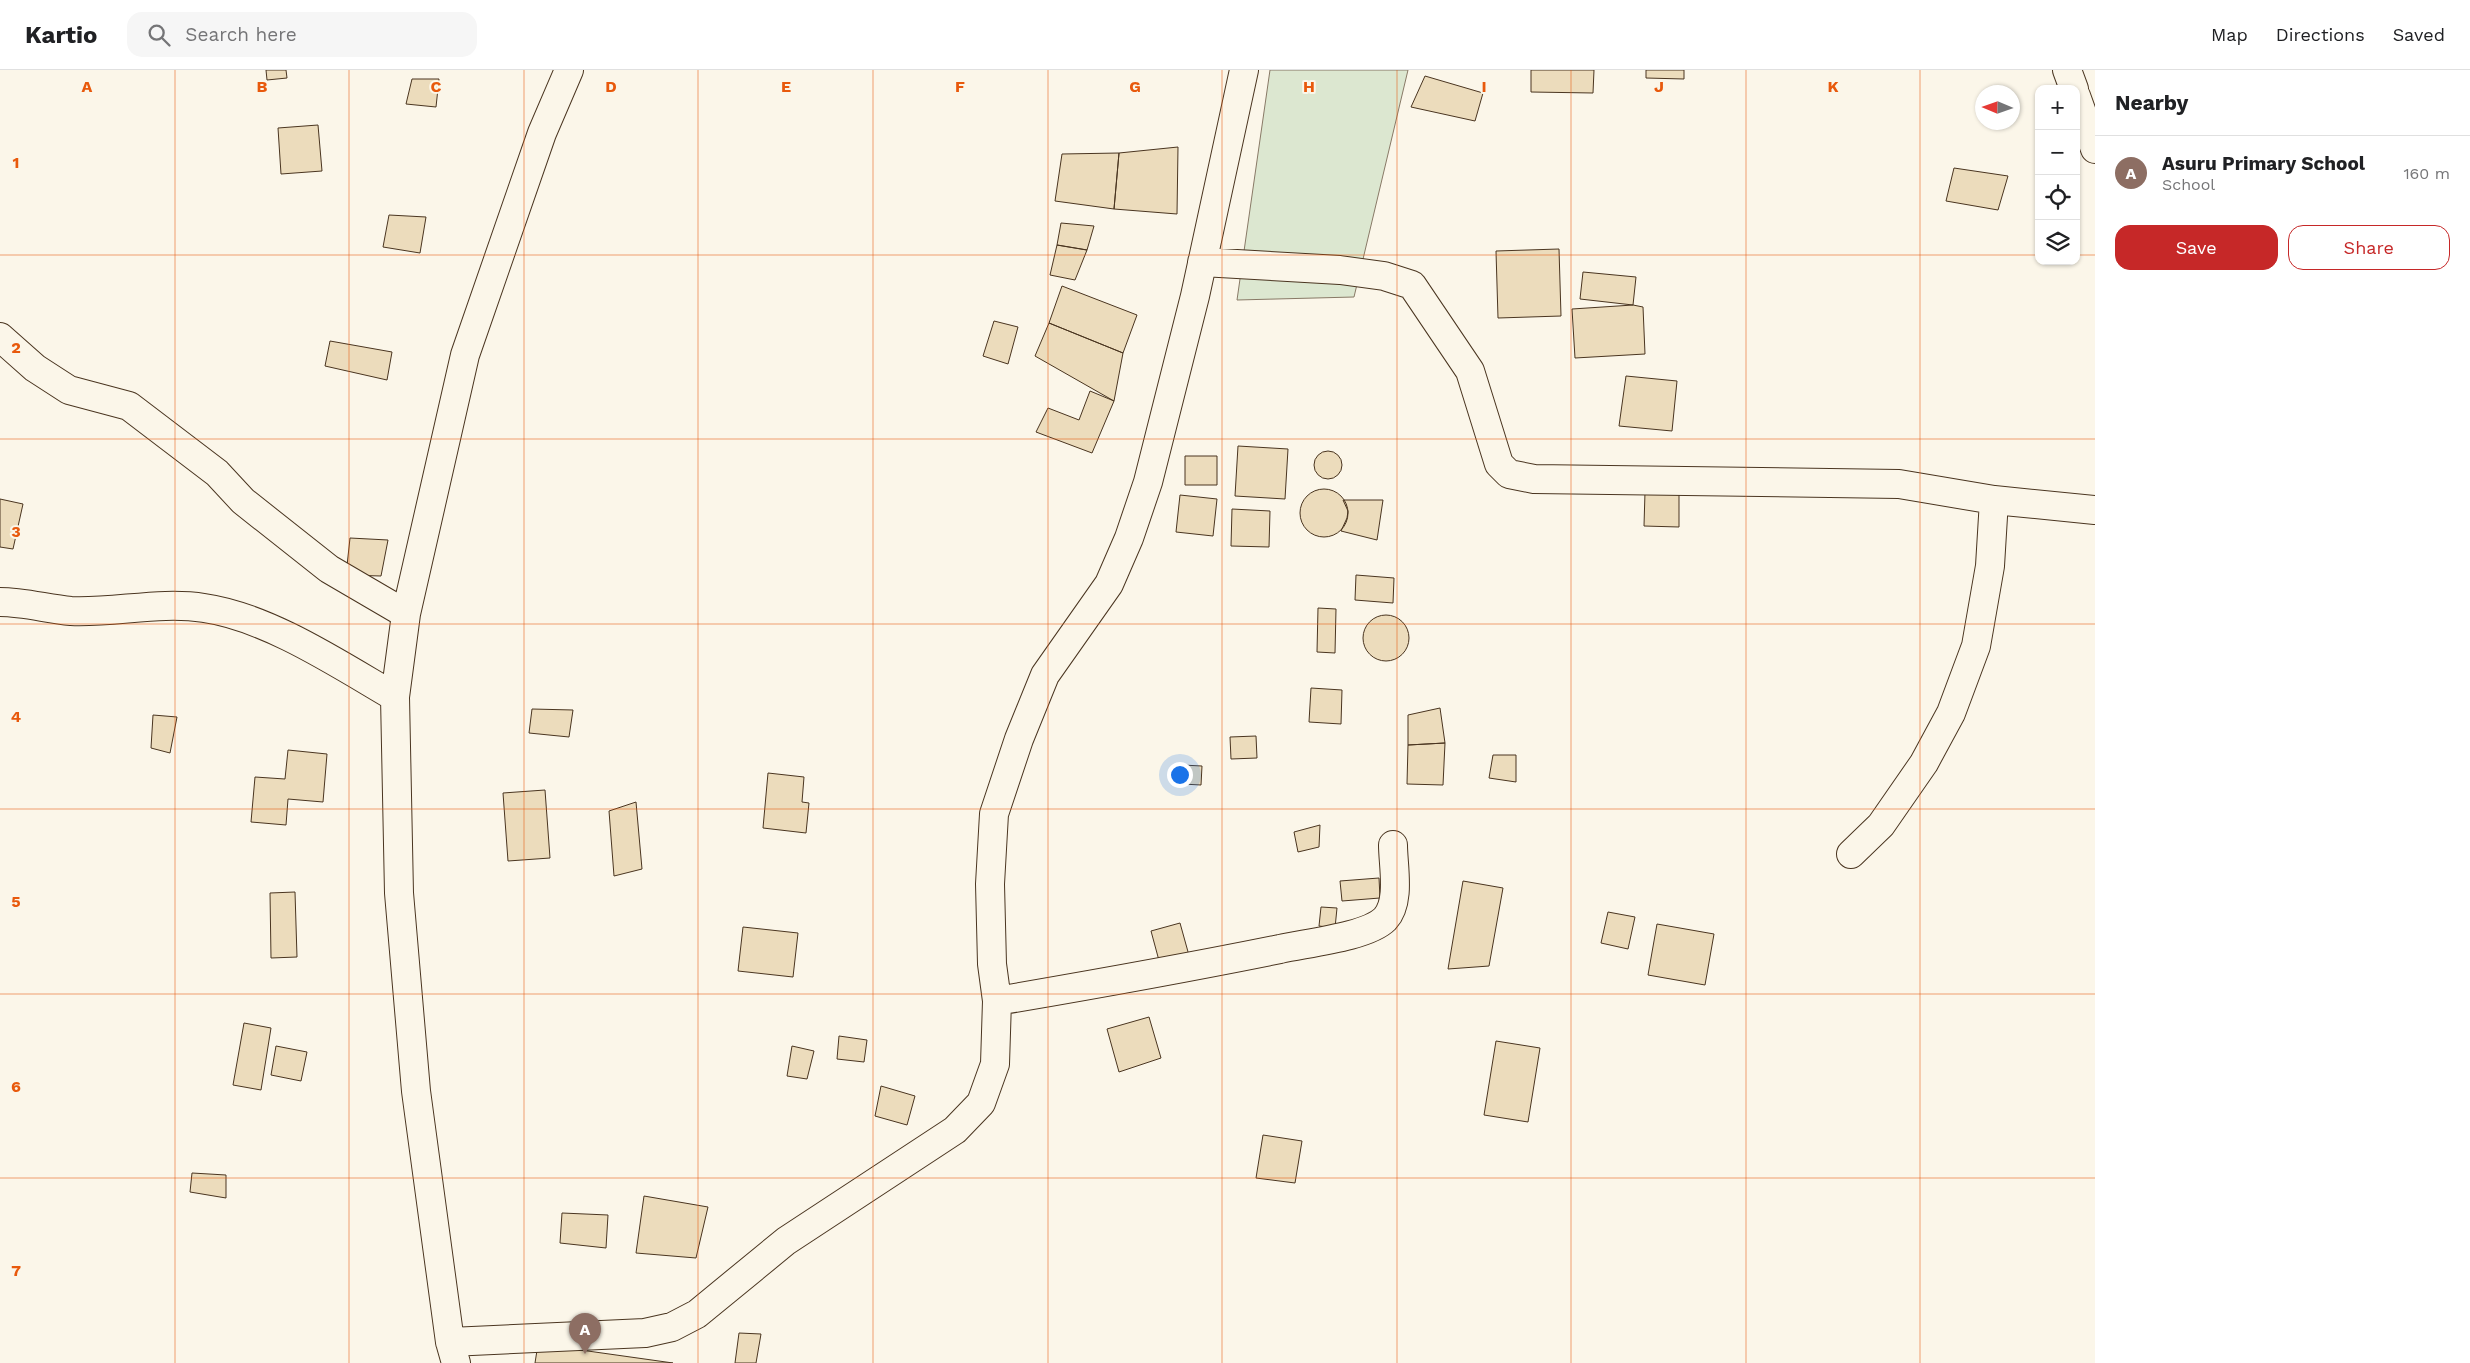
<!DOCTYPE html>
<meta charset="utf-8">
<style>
body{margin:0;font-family:"Work Sans",sans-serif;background:#f6f6f6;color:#202124}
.controls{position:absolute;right:15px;top:15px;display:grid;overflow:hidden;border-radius:10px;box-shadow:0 1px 4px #0004}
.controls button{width:45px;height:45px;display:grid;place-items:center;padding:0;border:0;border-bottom:1px solid #e0e0e0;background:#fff;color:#202124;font:25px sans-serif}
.compass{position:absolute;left:1975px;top:15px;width:45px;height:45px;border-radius:50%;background:#fff;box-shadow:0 1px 4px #0004;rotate:272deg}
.you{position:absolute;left:1179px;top:704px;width:18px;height:18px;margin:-12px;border:4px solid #fff;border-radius:50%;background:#1a73e8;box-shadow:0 0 0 8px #1a73e833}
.badge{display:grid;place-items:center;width:32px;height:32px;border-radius:50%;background:#c62828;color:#fff;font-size:16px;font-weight:700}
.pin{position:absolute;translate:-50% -41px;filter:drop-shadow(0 1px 2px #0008)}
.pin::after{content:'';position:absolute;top:26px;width:18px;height:15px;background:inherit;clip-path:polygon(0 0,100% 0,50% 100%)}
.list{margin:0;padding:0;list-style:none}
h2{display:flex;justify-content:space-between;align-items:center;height:65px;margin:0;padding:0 20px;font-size:21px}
h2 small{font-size:16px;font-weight:400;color:#757577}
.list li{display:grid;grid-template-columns:32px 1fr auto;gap:15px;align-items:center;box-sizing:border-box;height:75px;padding:0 20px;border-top:1px solid #e0e0e0}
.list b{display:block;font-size:19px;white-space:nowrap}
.list p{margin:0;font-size:16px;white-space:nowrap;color:#757577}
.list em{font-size:16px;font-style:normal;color:#757577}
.actions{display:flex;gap:10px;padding:15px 20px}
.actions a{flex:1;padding:11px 0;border:1px solid #c62828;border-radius:15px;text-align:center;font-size:18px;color:#c62828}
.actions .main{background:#c62828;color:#fff}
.icon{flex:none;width:28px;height:28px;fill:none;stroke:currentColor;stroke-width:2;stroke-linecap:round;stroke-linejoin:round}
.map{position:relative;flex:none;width:2095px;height:1293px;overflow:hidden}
header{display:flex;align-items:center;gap:30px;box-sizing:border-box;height:70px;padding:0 25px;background:#fff;border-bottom:1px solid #e0e0e0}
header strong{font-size:24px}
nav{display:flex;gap:28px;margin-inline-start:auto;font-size:18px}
.search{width:350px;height:45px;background:#f6f6f6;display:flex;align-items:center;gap:12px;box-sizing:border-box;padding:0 18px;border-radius:15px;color:#757577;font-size:19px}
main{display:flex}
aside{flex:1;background:#fff}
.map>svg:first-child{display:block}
</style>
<header>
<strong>Kartio</strong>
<div class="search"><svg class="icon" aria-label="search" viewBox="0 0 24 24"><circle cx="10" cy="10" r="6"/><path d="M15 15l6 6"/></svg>Search here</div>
<nav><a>Map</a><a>Directions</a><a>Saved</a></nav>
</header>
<main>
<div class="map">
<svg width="2095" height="1293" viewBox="0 0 2095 1293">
<rect width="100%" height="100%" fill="#fbf6e9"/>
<path fill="#dce7d0" stroke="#887966" d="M1270 0H1408L1354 227 1237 230Z"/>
<path fill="#ecdcbc" stroke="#4a3520" d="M266 0H286L287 8 267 10Z
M1531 0H1594L1593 23 1531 22Z
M1646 0H1684V9L1646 8Z
M1425 6 1483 23 1475 51 1411 37Z
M412 9H439L436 37 406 34Z
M318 55 322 101 281 104 278 58Z
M1178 77 1177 144 1114 139 1119 83Z
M1119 83 1114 139 1055 131 1062 84Z
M1954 98 2008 106 1998 140 1946 131Z
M389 145 426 147 420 183 383 177Z
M1061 153 1094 156 1087 180 1057 175Z
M1057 175 1087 180 1075 210 1050 205Z
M1559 179 1561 246 1498 248 1496 181Z
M1583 202 1636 207 1633 235 1580 229Z
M1062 216 1137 245 1123 283 1049 253Z
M1633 235 1643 237 1645 284 1575 288 1572 239Z
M994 251 1018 257 1008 294 983 286Z
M1049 253 1123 283 1114 331 1035 286Z
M330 271 392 282 387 310 325 296Z
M1626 306 1677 311 1672 361 1619 356Z
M1090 321 1114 331 1092 383 1036 362 1048 338 1079 350Z
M1238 376 1288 379 1285 429 1235 426Z
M1314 395a14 14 0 1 1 28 0a14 14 0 1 1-28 0Z
M1185 386H1217V415H1185Z
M1300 443a24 24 0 1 1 48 0a24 24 0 1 1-48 0Z
M1645 422H1679V457L1644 456Z
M1180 425 1217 429 1213 466 1176 462Z
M0 429 23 434 13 479 0 477Z
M1343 430H1383L1377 470 1341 461 1347 448 1348 441Z
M1232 439 1270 441 1269 477 1231 476Z
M350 468 388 470 381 506 346 505Z
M1356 505 1394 508 1393 533 1355 530Z
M1318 538 1336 539 1335 583 1317 582Z
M1363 568a23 23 0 1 1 46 0a23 23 0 1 1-46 0Z
M1311 618 1342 620 1341 654 1309 652Z
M1440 638 1445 673 1408 675V645Z
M532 639 573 640 569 667 529 663Z
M153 645 177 647 170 683 151 678Z
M1256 666 1257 688 1231 689 1230 667Z
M1445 673 1443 715 1407 714 1408 675Z
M288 680 327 684 323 732 288 729 286 755 251 752 255 707 285 709Z
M1493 685H1516V712L1489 708Z
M1182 695 1202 696 1201 715 1182 714Z
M768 703 804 707 802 732 809 733 806 763 763 758Z
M545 720 550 788 508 791 503 723Z
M636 732 642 799 614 806 609 741Z
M1320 755 1319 777 1298 782 1294 762Z
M1379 808 1380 828 1342 831 1340 811Z
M1463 811 1503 818 1489 896 1448 899Z
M295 822 297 887 271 888 270 823Z
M1321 837 1337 838 1335 858 1319 856Z
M1608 842 1635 847 1628 879 1601 873Z
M1180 853 1190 889 1161 898 1151 861Z
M1657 854 1714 864 1705 915 1648 905Z
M743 857 798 863 793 907 738 901Z
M1149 947 1161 988 1119 1002 1107 959Z
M244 953 271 958 261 1020 233 1015Z
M839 966 867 970 864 992 837 989Z
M1496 971 1540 978 1528 1052 1484 1045Z
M276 976 307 982 301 1011 271 1005Z
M792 976 814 981 807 1009 787 1006Z
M881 1016 915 1026 907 1055 875 1046Z
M1263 1065 1302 1071 1295 1113 1256 1108Z
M192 1103 226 1105V1128L190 1122Z
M644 1126 708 1137 696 1188 636 1183Z
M562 1143 608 1145 606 1178 560 1173Z
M739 1263 761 1264 756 1293H735Z
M538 1274 673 1293H535Z"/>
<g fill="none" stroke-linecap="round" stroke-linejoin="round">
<g stroke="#4a3520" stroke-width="30">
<path id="minor" d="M2067 0 2074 19
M2076 26 2095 79
M1202 192 1340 200 1384 206 1412 215 1470 301 1499 394 1509 404 1534 409 1899 414 1994 430 2095 440
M0 267 35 298 69 320 129 336 217 403 243 431 329 499 406 544
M0 532C24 532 48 539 71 541 115 543 160 531 204 538 268 547 340 595 395 627
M1851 784 1881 755 1924 693 1951 643 1976 576 1990 496 1994 430
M997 931C1091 915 1186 898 1280 879 1306 873 1367 867 1385 849 1401 832 1393 796 1393 775
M450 1272 645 1263 672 1257 697 1244 786 1171 955 1060 981 1033 995 994 997 931 992 894 990 814 994 744 1019 669 1045 605 1109 514 1129 468 1148 412 1195 226 1244 0
M456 1293 450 1272 416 1021 399 823 395 627 406 544 465 285 542 63 569 0"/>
</g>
<use href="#minor" stroke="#fbf6e9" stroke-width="28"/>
</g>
<path fill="none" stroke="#e8590c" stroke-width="1" stroke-opacity="0.55" d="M175 0V1293M349 0V1293M524 0V1293M698 0V1293M873 0V1293M1048 0V1293M1222 0V1293M1397 0V1293M1571 0V1293M1746 0V1293M1920 0V1293M0 185H2039M2076 185H2095M0 369H2095M0 554H2095M0 739H2095M0 924H2095M0 1108H2095"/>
<g font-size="16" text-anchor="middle" font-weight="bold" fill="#e8590c" stroke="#fbf6e9" stroke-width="4" stroke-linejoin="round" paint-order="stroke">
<text x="87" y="22">A</text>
<text x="262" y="22">B</text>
<text x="436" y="22">C</text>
<text x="611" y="22">D</text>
<text x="786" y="22">E</text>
<text x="960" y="22">F</text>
<text x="1135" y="22">G</text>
<text x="1309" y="22">H</text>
<text x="1484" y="22">I</text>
<text x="1659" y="22">J</text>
<text x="1833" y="22">K</text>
<text x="16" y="98">1</text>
<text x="16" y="283">2</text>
<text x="16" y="467">3</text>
<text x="16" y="652">4</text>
<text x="16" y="837">5</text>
<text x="16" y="1022">6</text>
<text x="16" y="1206">7</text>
</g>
</svg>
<div class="controls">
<button>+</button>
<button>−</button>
<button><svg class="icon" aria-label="locate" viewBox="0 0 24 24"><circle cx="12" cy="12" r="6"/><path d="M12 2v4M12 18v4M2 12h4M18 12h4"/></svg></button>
<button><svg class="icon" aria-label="layers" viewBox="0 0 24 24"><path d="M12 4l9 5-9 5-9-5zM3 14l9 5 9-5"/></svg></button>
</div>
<svg class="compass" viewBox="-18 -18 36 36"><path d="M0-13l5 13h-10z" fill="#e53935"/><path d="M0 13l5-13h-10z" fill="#757577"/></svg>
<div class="you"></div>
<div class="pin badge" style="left:585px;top:1284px;background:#8d6e63">A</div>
</div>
<aside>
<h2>Nearby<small></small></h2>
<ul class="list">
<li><span class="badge" style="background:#8d6e63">A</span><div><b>Asuru Primary School</b><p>School</p></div><em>160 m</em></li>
</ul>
<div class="actions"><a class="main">Save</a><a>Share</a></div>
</aside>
</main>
